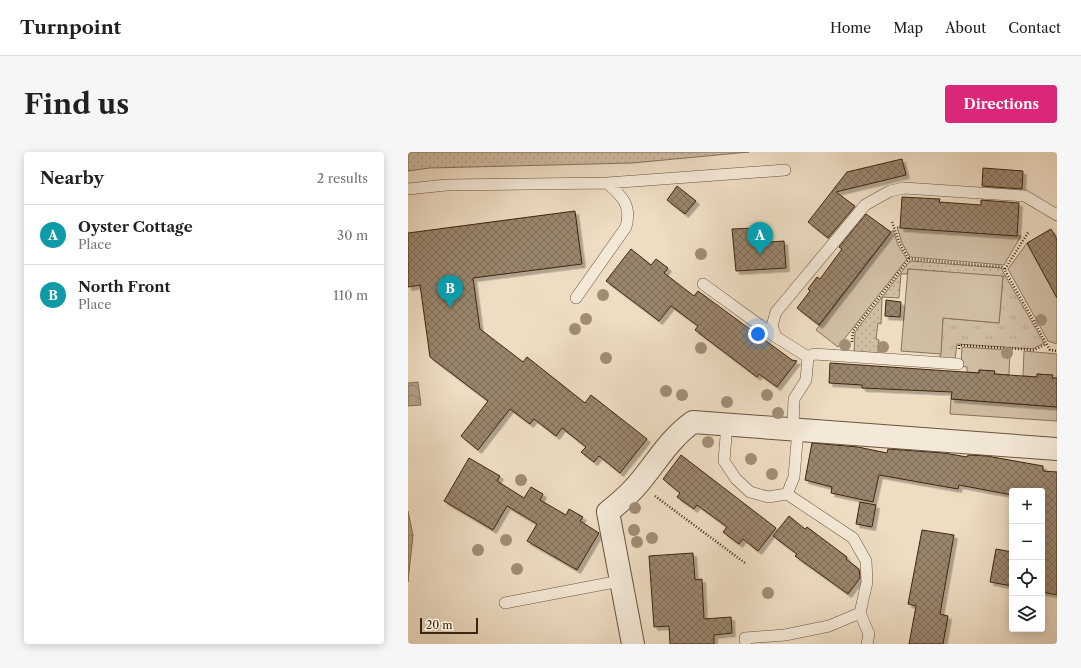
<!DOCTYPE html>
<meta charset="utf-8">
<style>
body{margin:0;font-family:"Libre Caslon Text",serif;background:#f6f6f6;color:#202124}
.controls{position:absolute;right:12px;bottom:12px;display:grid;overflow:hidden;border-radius:4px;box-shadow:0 2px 10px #0003}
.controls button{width:36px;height:36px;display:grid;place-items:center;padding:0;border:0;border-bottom:1px solid #e0e0e0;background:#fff;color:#202124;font:20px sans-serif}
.scale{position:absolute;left:12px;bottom:10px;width:58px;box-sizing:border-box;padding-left:4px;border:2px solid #3d250f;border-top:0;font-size:11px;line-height:14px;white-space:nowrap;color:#3d250f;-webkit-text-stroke:3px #f4e9d8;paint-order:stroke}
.you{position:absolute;left:350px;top:182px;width:14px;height:14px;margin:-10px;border:3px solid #fff;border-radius:50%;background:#1a73e8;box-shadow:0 0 0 6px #1a73e833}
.badge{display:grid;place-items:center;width:26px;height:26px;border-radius:50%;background:#db2777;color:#fff;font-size:13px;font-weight:700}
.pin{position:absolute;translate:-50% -33px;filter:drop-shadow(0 1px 2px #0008)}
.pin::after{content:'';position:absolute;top:21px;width:14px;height:12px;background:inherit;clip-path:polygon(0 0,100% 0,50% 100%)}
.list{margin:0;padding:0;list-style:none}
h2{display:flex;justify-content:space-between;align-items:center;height:52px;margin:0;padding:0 16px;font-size:17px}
h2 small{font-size:13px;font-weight:400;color:#757577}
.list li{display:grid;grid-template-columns:26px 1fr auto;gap:12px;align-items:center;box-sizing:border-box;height:60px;padding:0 16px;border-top:1px solid #e0e0e0}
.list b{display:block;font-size:15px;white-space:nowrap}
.list p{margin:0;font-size:13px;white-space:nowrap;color:#757577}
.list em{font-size:13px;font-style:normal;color:#757577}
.icon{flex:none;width:22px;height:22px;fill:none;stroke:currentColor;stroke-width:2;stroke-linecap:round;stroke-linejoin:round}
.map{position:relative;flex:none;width:649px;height:492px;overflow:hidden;border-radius:4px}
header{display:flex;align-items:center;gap:24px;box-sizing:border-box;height:56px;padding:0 20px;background:#fff;border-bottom:1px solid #e0e0e0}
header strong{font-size:19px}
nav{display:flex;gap:22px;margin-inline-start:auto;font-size:14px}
.intro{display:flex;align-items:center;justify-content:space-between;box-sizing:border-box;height:96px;padding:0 24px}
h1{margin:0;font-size:28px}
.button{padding:10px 18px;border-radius:4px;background:#db2777;color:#fff;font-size:14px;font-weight:700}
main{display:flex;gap:24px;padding:0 24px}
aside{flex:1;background:#fff;border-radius:4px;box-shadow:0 2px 10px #0003}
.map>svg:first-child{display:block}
</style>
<header>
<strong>Turnpoint</strong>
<nav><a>Home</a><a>Map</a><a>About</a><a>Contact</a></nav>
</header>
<div class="intro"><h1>Find us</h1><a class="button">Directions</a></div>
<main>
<aside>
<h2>Nearby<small>2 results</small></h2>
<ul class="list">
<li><span class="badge" style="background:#0f9aa8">A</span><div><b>Oyster Cottage</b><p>Place</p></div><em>30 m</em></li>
<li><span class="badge" style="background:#0f9aa8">B</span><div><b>North Front</b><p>Place</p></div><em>110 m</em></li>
</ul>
</aside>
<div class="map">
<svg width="649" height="492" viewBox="0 0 649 492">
<defs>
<pattern id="grass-dots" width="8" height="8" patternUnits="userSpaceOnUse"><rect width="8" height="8" fill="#d0bea4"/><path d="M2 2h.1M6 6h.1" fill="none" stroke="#b4a38c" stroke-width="1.8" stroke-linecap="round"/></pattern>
<pattern id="park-tufts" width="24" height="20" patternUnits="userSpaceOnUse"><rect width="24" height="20" fill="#d0bea4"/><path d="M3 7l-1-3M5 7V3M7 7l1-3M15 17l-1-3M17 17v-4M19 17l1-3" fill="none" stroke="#b4a38c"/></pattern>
<pattern id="water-waves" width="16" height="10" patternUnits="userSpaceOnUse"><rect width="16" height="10" fill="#b29e86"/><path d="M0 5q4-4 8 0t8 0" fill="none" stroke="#92816c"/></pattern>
<pattern id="building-cross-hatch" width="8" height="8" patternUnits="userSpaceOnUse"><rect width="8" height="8" fill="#99856d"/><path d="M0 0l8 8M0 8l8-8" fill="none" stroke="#7e6d58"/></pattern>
<filter id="shadow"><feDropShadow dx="3.5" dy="3.5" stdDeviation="0" flood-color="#0004"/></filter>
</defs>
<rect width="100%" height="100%" fill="#eeddc3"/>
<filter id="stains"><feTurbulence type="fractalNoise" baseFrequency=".005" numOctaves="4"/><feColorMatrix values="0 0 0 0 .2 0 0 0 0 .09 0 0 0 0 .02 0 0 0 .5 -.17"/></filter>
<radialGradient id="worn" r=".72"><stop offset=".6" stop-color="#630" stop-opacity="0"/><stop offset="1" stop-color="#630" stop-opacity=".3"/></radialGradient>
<path fill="url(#grass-dots)" stroke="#86725a" d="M0 0H341L224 11 21 16 0 19Z
M502 109 593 116 598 125 500 117 499 122H493L491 146 474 145 473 172 470 171 468 187 471 188 470 202 446 201 447 180Z"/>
<path fill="url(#park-tufts)" stroke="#86725a" d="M595 124 598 125 636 191 625 197 549 192 547 207 532 206 535 166 591 171Z"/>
<path fill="#d0bea4" stroke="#86725a" d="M489 75 613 84 596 113 502 105 494 91Z
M485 78 490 93 499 107 430 195 408 178Z
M619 91 649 146V192L640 189 600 117Z
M500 117 595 124 591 171 535 166 533 202 493 199Z
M554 195 602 198 601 223 586 222V219L571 218V221L559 220V215L553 214Z
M616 199 649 202V226H644V223L629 222V225L615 224Z
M543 247 649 255V269L542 262Z"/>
<path fill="url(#water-waves)" stroke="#836e56" d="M10 230 13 253 0 254V231Z
M0 359 5 383 0 430Z"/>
<path fill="url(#building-cross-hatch)" stroke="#3d250f" filter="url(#shadow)" d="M494 7 498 23 428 40 447 54 420 86 400 70 439 20Z
M575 16 615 19 614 37 574 34Z
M269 34 288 49 277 62 259 48Z
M494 45 532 47 531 50 573 53V48L611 51 609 84 492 76Z
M167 59 174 112 65 126 72 177 115 210 119 205 177 251 183 243 239 287 212 321 191 304 186 310 173 300 178 295 154 276 148 284 126 267 122 272 102 257 70 298 53 284 80 249 22 205 12 133 0 135V81Z
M458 62 483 80 411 173 389 156 402 139 400 137 409 125 412 127 434 97 431 95Z
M347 76 348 91 376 89 378 116 328 119 324 77Z
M643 77 649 87V146L619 91Z
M223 97 243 113 248 107 260 116 256 121 286 144 290 139 384 208 389 209 369 235 351 222 349 225 287 178 290 174 263 154 251 169 198 129Z
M478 148 493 150 492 165 477 164Z
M422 211 571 221V218L587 219 586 222 629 225V222L645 223 644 226H649V255L543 247 544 240 454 236V233L421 231Z
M404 291 450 295 479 301 480 297 536 301 559 305 560 303 579 304 635 314V319L649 320V443L634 440V339H604V343L551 333 550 337 471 323 465 350 423 341 424 335 397 328Z
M273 303 368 376 350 399 335 387 331 392 315 380 319 375 289 353 286 357 269 345 272 341 255 327Z
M61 306 92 324 89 329 116 346 123 335 135 342 132 348 158 363 161 357 175 365 172 369 191 381 169 418 119 389 129 372 99 354 85 378 36 349Z
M452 350 468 353 464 375 448 372Z
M381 364 397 377 399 375 439 405 438 407 451 417 452 426 440 442 387 404 389 402 365 384Z
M514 378 546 383 532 462 540 464 535 492H501L508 454 500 452Z
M588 397 604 400V434L582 430Z
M285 401 287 428 294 427 296 467 323 465 324 481 306 483V492H262L261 474 246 475 241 404Z"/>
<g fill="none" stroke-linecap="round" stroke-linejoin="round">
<g stroke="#69533c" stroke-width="12">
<path id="service" d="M0 37 38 33 199 31 377 18
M295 132 368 185
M168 146 218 75C224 53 214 44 199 31
M400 205 368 185 364 174 368 160 457 53 482 39 496 36 617 44 649 63
M400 205 406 202 550 212
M319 272 316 309 328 327 342 340 360 345 379 342 386 325 390 277
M385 276 386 247 398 228 400 205
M379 342 445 386 458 409 459 430 452 461 461 482 459 492
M97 451 212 429
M338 492 337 486 377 483 421 474 452 461"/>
</g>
<g stroke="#69533c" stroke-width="24">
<path id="minor" d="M225 492 200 360C211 351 221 343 230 332 248 311 262 286 285 270L649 297"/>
</g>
<path stroke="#3d250f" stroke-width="2.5" stroke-dasharray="1 2" stroke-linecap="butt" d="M484 70 492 92 501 107
M597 117 621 79
M444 190 445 179 501 107 595 115 642 198 649 199
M551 197V193L626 198 638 192
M247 344 337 411"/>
<use href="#service" stroke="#f4e9d8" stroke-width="11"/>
<use href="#minor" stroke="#f4e9d8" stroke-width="22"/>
</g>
<g fill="#a18d74">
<circle cx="293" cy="102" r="6"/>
<circle cx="195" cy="143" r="6"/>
<circle cx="178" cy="167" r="6"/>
<circle cx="633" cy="168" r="6"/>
<circle cx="167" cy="177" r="6"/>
<circle cx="437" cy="193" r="6"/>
<circle cx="475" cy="195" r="6"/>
<circle cx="293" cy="196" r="6"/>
<circle cx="599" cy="201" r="6"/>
<circle cx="198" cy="206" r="6"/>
<circle cx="258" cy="239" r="6"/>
<circle cx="274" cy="243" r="6"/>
<circle cx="359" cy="243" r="6"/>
<circle cx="319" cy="250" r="6"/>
<circle cx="370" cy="261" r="6"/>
<circle cx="300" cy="290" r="6"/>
<circle cx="343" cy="307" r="6"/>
<circle cx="364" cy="322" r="6"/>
<circle cx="113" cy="328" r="6"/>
<circle cx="227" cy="356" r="6"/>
<circle cx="226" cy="378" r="6"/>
<circle cx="244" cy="386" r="6"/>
<circle cx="98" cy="388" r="6"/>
<circle cx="229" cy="390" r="6"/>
<circle cx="70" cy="398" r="6"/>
<circle cx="109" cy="417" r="6"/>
<circle cx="360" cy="441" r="6"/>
</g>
<rect width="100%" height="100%" filter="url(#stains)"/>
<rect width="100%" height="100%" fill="url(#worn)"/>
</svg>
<div class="controls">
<button>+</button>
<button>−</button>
<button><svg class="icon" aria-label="locate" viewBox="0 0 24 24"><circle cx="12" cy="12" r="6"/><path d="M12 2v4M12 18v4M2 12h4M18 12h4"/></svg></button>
<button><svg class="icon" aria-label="layers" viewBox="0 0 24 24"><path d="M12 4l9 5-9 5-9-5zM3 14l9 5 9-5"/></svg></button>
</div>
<div class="scale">20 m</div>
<div class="you"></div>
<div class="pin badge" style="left:352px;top:103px;background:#0f9aa8">A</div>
<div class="pin badge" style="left:42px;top:156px;background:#0f9aa8">B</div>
</div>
</main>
